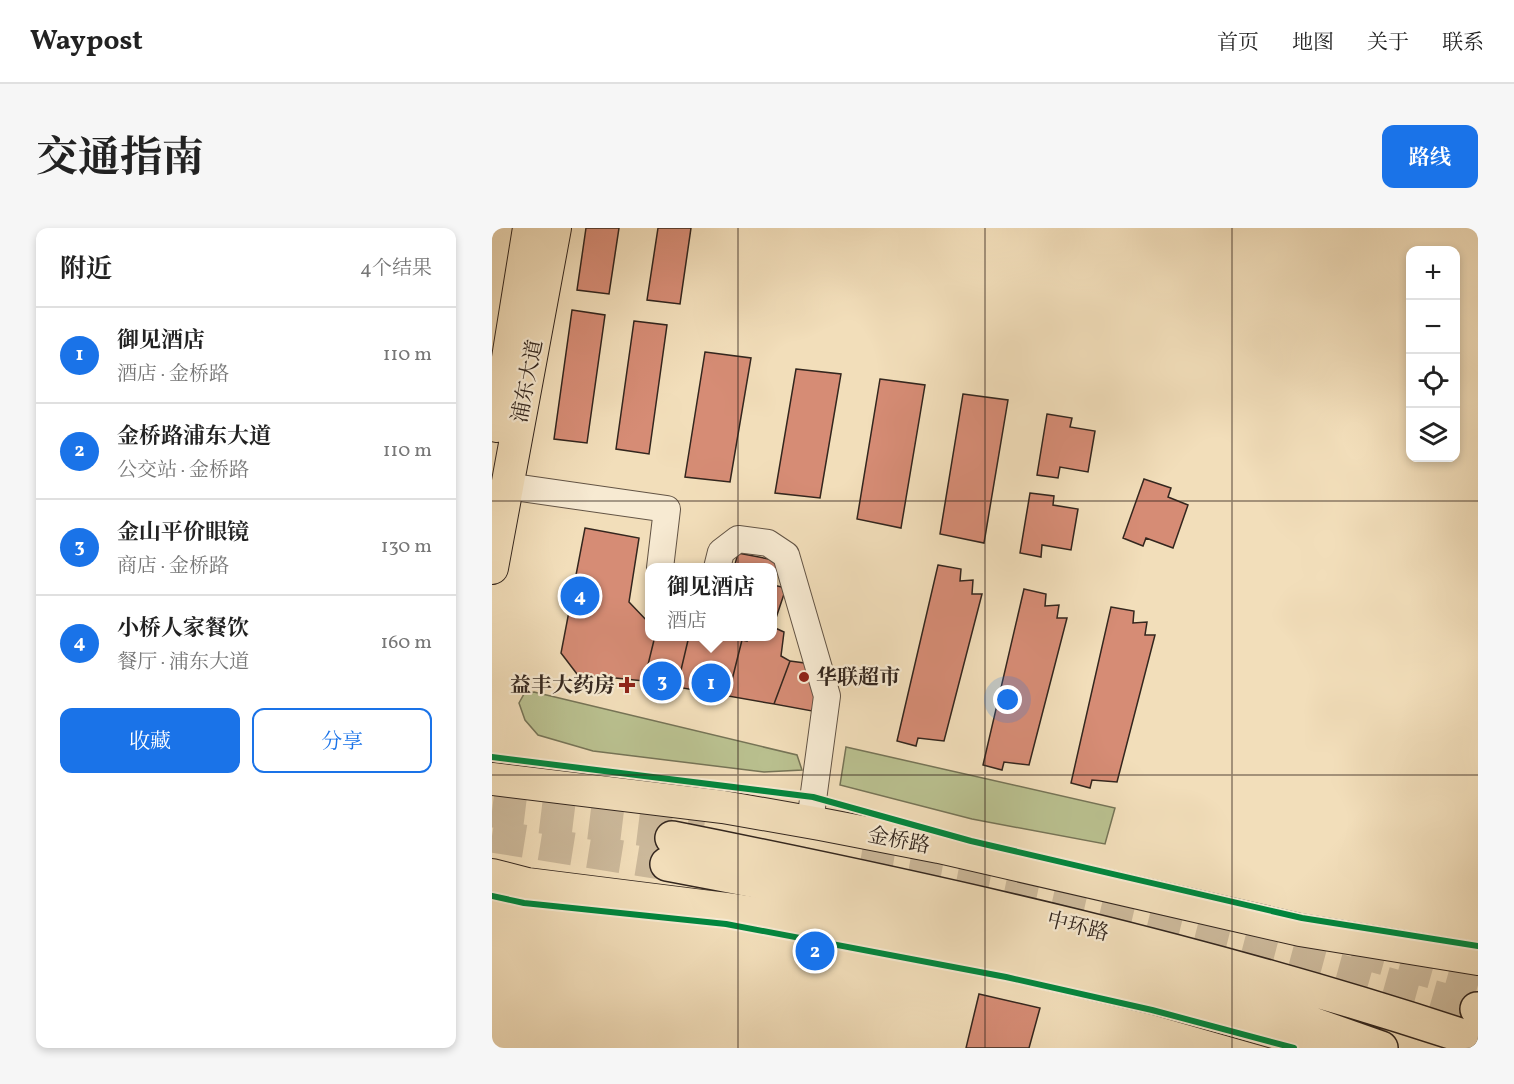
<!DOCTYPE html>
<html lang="zh">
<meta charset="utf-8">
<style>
body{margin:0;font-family:Vollkorn,"Noto Serif SC",serif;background:#f6f6f6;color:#222}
.controls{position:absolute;right:18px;top:18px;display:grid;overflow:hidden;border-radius:12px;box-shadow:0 3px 9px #0003}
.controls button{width:54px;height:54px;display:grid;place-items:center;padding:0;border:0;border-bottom:2px solid #e0e0e0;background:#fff;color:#222;font:30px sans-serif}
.you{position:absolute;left:516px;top:472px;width:21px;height:21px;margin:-15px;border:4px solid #fff;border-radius:50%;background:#1a73e8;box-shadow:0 0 0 9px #1a73e833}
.badge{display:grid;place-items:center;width:39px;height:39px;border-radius:50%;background:#1a73e8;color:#fff;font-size:20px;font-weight:700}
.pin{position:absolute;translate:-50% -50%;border:3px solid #fff;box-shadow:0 2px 6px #0006}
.popup{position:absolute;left:153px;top:335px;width:132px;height:78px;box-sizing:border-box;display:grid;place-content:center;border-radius:12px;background:#fff;filter:drop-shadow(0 2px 4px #0005);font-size:20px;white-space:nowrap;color:#767676}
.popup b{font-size:22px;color:#222}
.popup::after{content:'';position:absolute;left:50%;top:100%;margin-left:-12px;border:12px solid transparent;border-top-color:#fff}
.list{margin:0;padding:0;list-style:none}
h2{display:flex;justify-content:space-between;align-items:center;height:78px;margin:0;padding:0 24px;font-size:26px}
h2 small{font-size:20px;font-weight:400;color:#767676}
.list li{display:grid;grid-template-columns:39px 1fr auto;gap:18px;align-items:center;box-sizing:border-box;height:96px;padding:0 24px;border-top:2px solid #e0e0e0}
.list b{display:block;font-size:22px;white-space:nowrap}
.list p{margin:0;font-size:20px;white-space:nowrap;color:#767676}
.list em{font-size:20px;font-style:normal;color:#767676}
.actions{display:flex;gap:12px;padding:18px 24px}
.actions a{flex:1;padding:14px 0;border:2px solid #1a73e8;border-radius:12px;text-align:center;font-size:21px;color:#1a73e8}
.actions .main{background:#1a73e8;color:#fff}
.icon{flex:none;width:33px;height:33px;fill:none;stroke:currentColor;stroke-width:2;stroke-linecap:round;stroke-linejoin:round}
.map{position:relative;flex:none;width:986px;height:820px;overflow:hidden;border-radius:12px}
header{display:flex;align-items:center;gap:36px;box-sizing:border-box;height:84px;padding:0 30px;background:#fff;border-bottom:2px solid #e0e0e0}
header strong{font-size:28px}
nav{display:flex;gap:33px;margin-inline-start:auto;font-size:21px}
.intro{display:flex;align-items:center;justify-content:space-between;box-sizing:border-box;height:144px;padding:0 36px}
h1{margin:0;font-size:42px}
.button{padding:15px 27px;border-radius:12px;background:#1a73e8;color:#fff;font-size:21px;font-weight:700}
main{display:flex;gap:36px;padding:0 36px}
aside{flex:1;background:#fff;border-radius:12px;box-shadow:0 3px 9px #0003}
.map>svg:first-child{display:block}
</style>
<header>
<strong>Waypost</strong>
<nav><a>首页</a><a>地图</a><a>关于</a><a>联系</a></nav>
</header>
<div class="intro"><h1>交通指南</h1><a class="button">路线</a></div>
<main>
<aside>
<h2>附近<small>4个结果</small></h2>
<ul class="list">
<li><span class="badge">1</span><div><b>御见酒店</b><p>酒店 · 金桥路</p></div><em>110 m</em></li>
<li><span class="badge">2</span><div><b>金桥路浦东大道</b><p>公交站 · 金桥路</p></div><em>110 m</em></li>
<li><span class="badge">3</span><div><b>金山平价眼镜</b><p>商店 · 金桥路</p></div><em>130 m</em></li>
<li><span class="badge">4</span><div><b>小桥人家餐饮</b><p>餐厅 · 浦东大道</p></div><em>160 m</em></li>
</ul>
<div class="actions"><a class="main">收藏</a><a>分享</a></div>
</aside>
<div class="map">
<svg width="986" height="820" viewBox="0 0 986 820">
<rect width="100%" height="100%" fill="#f2deba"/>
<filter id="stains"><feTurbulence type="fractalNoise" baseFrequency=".00333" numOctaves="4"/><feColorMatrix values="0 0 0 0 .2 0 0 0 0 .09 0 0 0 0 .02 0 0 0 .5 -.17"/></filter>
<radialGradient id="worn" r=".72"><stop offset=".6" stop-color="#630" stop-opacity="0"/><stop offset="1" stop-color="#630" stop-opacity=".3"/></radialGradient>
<path fill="#bac190" stroke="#767457" stroke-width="1.5" d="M42 464 305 527 310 542 272 544 101 523 46 507 33 492 27 475 32 466Z
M354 519 623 580 613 616 480 591 348 557Z"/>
<path fill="#d68c75" stroke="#33261e" stroke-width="1.5" d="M94 0H127L117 66 85 62Z
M166 0H199L188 76 155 72Z
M80 82 113 87 95 215 62 211Z
M142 93 175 97 157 226 124 221Z
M213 124 259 130 238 254 193 249Z
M304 141 349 146 328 270 283 265Z
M388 151 433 157 409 300 365 291Z
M471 166 516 172 492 315 448 306Z
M555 186 580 190 578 199 603 203 596 244 568 239 566 250 545 247Z
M652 251 679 260 676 269 696 277 681 320 654 310 651 318 631 310Z
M538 265 562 268 561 277 586 281 579 322 550 317 549 329 528 325Z
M93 300 147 310 137 374 158 396V408H163L152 453 85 446 69 425Z
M246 325 282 332 286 336 281 357 294 360 281 399 292 404 289 428 298 433 282 476 236 468 250 412 255 413V408H280V340H242Z
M446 337 469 341 468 353 481 352 480 366H490L452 513 426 510 424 518 405 513Z
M532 361 554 366 553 378 567 377 565 390H575L537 537 512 534 510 542 491 537Z
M619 379 642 383 641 395 655 394 653 407H663L625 554 600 552 598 560 579 555Z
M163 408H197L185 459 152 453Z
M197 408H228L250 412 236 468 185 459Z
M298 433 320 436 325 459 320 483 282 476Z
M487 766 548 780 537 820H474Z"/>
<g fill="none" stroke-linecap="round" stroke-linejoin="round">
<path stroke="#ccb99b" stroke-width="33" stroke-dasharray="33 16" stroke-linecap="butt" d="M0 583 211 609
M0 608 175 636
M368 635C576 668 782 723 985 781
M861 722 986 757"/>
<g stroke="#635445" stroke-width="28">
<path id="minor" d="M15 258 175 281 168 340
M225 340 229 324 246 311 276 315 294 327 335 468 318 594"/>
</g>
<g stroke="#33261e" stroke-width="34">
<path id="major" d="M5 198 37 0
M0 340 63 0
M0 551 231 579 328 596 447 619 808 702 986 731
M0 647 35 656 234 681 331 695 402 710 666 771 838 820"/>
</g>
<g stroke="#33261e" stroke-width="36">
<path id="highway" d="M180 610C452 664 722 725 986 813
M175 636C379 674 581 720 782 773
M758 774 889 820
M985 781 986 782"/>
</g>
<use href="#minor" stroke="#f7ead2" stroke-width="26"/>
<use href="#major" stroke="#f2deba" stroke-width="32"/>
<use href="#highway" stroke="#f2deba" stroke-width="33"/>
<g stroke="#f7ead2" stroke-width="10">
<path id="cycleway" d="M0 529 321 569 479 613 810 690 986 718
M0 668 32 675 234 696 514 749 660 782 802 820"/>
</g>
<use href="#cycleway" stroke="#00873e" stroke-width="6"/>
</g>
<path fill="none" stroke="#33261e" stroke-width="1.5" stroke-opacity="0.55" d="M246 0V820M493 0V820M740 0V820M0 273H986M0 547H986"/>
<g fill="#8f2418" stroke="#f7ead2" stroke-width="2">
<circle cx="312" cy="449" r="6"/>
<path d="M132 448h6v6h6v6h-6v6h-6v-6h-6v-6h6z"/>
</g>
<g text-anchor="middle" stroke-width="4.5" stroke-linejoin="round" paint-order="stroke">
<g font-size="21" fill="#33261e" stroke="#f7ead2">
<text transform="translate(35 153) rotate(-79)" y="7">浦东大道</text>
<text transform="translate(407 612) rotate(11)" y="7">金桥路</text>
<text transform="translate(586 698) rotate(14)" y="7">中环路</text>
</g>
<g font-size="21" font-weight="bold" fill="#33261e" stroke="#f7ead2" text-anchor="start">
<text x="324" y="456">华联超市</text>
<text x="123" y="464" text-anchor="end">益丰大药房</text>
</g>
</g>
<rect width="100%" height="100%" filter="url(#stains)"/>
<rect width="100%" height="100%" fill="url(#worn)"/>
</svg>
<div class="controls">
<button>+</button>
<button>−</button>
<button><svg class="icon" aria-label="locate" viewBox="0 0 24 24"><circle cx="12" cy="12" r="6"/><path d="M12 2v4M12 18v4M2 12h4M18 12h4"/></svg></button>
<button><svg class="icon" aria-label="layers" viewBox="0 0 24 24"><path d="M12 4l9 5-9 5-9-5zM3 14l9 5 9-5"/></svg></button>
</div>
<div class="you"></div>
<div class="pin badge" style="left:219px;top:455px">1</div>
<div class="popup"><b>御见酒店</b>酒店</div>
<div class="pin badge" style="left:323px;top:723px">2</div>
<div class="pin badge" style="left:170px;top:453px">3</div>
<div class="pin badge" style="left:88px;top:368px">4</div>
</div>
</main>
